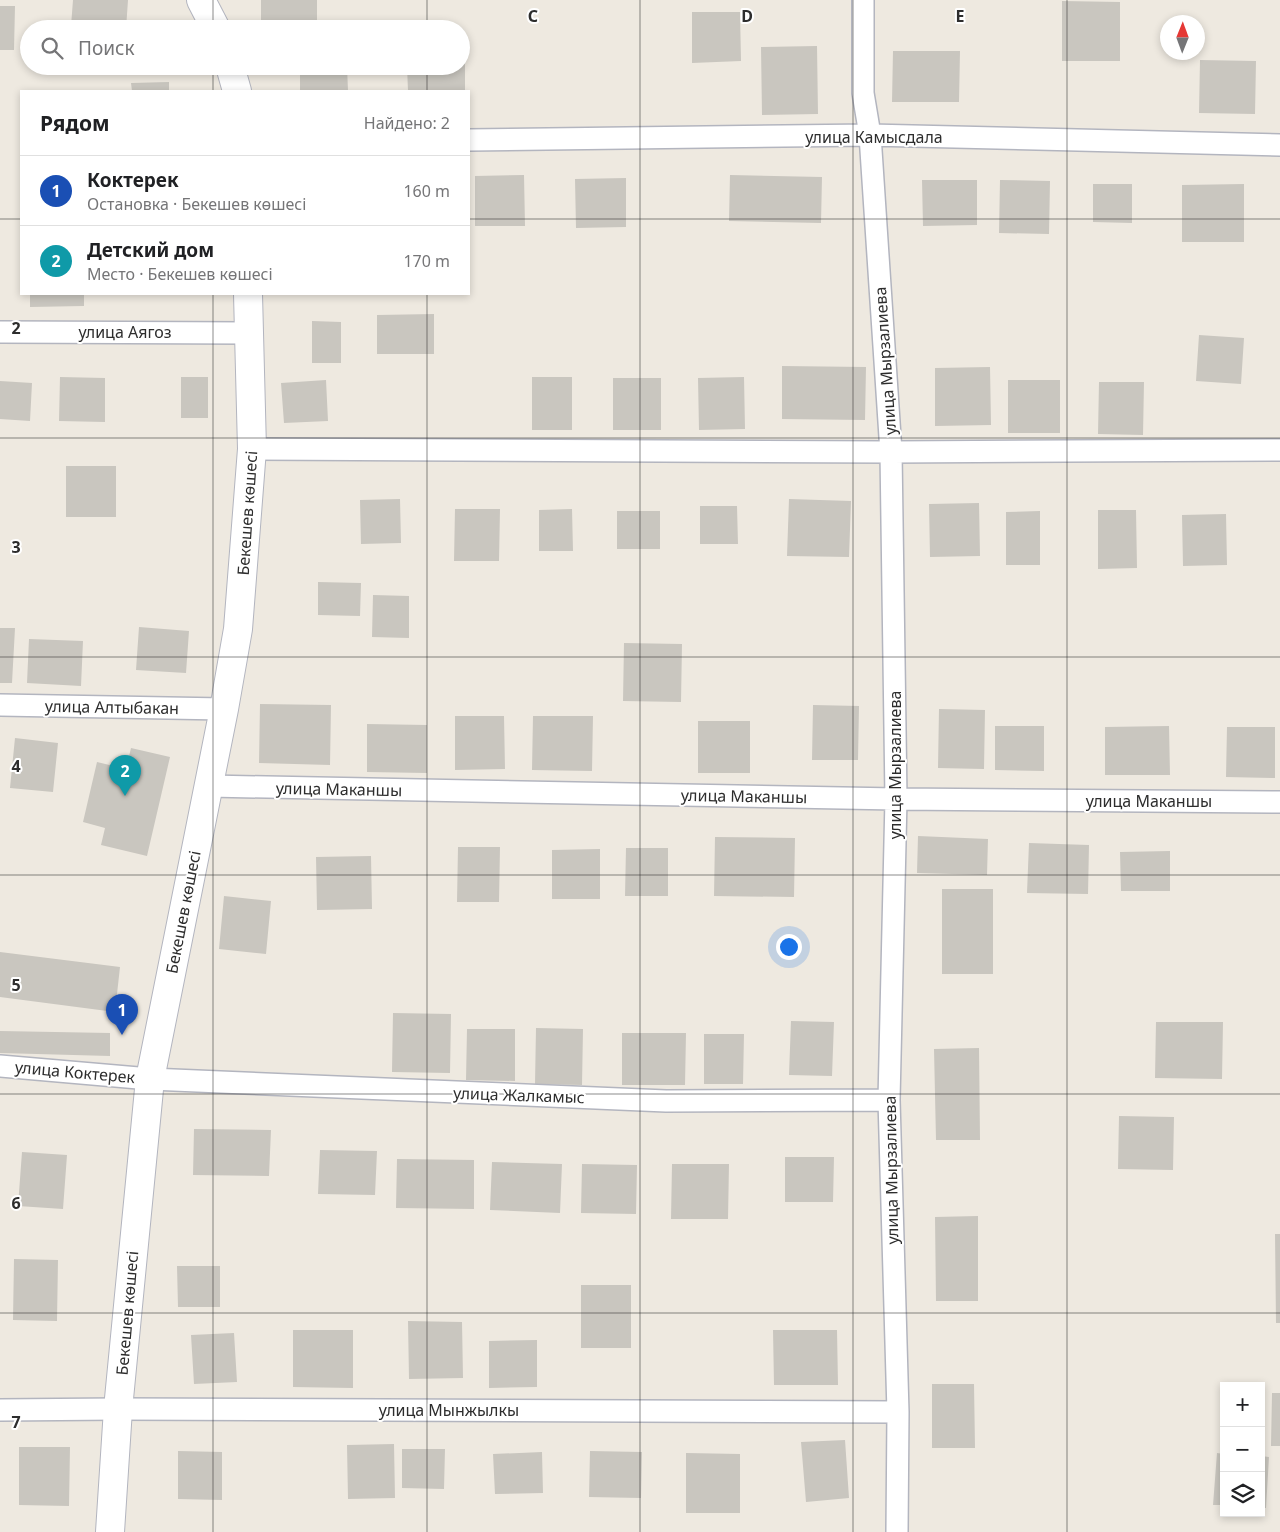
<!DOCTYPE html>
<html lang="ru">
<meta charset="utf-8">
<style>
body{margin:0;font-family:"Noto Sans",sans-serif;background:#f6f6f6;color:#202124}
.controls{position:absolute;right:15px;bottom:15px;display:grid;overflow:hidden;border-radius:0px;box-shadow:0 2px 8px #0003}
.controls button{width:45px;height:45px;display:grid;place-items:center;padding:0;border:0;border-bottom:1px solid #e0e0e0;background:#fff;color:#202124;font:25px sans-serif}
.compass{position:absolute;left:1160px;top:15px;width:45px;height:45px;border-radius:50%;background:#fff;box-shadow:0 2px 8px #0003;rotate:1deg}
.you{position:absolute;left:788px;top:946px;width:18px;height:18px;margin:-12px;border:4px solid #fff;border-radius:50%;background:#1a73e8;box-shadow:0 0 0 8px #1a73e833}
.badge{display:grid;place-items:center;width:32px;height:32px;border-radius:50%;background:#111827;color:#fff;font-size:16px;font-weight:700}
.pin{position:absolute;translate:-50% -41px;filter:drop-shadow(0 1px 2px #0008)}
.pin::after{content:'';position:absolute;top:26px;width:18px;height:15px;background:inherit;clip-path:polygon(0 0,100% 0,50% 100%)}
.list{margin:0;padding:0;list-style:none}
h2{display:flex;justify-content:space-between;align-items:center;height:65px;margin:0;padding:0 20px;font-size:21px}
h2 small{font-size:16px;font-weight:400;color:#757577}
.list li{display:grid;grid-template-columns:32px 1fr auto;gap:15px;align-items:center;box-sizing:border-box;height:70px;padding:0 20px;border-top:1px solid #e0e0e0}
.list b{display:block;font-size:19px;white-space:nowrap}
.list p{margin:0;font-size:16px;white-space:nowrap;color:#757577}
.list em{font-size:16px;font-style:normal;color:#757577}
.icon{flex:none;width:28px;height:28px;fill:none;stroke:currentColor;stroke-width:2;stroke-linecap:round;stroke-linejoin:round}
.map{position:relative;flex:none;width:1280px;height:1532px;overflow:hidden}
.search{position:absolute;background:#fff;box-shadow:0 2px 8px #0003;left:20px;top:20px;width:450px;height:55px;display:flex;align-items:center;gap:12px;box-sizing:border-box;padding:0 18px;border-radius:28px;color:#757577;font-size:19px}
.panel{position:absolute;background:#fff;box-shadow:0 2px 8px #0003;left:20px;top:90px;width:450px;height:205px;border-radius:0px}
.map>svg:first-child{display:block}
</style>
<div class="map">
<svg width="1280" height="1532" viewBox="0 0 1280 1532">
<rect width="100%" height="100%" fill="#eee9e0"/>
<path fill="#c9c6bf" d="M73 0H128L126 29 71 26Z
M261 0H317V29H261Z
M1062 1 1120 2V61H1062Z
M0 6H15L14 50H0Z
M692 12H740L741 61 692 63Z
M817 46 818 114 762 115 761 47Z
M893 51H960L959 102H892Z
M461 53H465V91H408L407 66H461Z
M1200 60 1256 61 1255 114 1199 113Z
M300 66H347L348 91H300Z
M169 82V91H132L131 83Z
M524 175 525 226H475V176Z
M730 175 822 177 821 223 729 221Z
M626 178V227L576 228 575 179Z
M922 180H977V225L923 226Z
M1000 180 1050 181 1049 234 999 233Z
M1093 184H1132V223L1093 222Z
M1244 184V242H1182V185Z
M30 294H84V306L30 307Z
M434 314V354H377V315Z
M312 321 341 322V363H312Z
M1199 335 1244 338 1241 384 1196 381Z
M782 366 866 367 865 420 782 419Z
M990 367 991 425 935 426V368Z
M60 377 105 378V422L59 421Z
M181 377H208V418H181Z
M532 377H572V430H532Z
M744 377 745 429 699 430 698 378Z
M613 378H661V430H613Z
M326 380 328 421 284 423 281 383Z
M1008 380H1060V433H1008Z
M0 381 32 383 30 421 0 419Z
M1099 382H1144L1143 435 1098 434Z
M66 466H116V517H66Z
M400 499 401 543 361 544 360 500Z
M789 499 851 501 849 557 787 556Z
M979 503 980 556 930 557 929 504Z
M700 506H737L738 544H700Z
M455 509H500L499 561H454Z
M572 509 573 551H539V510Z
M1098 510H1136L1137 568 1098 569Z
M617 511H660V549H617Z
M1040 511V565H1006V512Z
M1226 514 1227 565 1183 566 1182 515Z
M318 582 361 583 360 616 318 615Z
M373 595 409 596V638L372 637Z
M139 627 189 631 186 673 136 670Z
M0 628H15L12 683H0Z
M29 639 83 641 81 686 27 683Z
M624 643 682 644 681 702 623 701Z
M260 704 331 705 330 765 259 763Z
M813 705 859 706 858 760H812Z
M939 709 985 710 984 769 938 768Z
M455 716H504L505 769 455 770Z
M533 716H593L592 771 532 770Z
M698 721H750V773H698Z
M367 724 427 725V773L367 772Z
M995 726H1044V771L995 770Z
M1169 726 1170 775H1105V727Z
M1227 727H1275V778L1226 777Z
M15 738 58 743 53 792 10 788Z
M131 748 170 757 147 856 101 845 105 828 83 822 97 762 126 769Z
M918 836 988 839 987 875 917 873Z
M715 837 795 838 794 897 714 896Z
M1029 843 1089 845 1088 894 1027 893Z
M458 847H500L499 902H457Z
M626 848H668V896H625Z
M600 849V899H552V850Z
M1170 851V891H1121L1120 852Z
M371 856 372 909 317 910 316 857Z
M942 889H993V974H942Z
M224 896 271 901 266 954 219 949Z
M0 952 120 967 115 1012 0 997Z
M393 1013 451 1014 450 1073 392 1072Z
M791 1021 834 1022 832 1076 789 1075Z
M1156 1022H1223L1222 1079 1155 1078Z
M536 1028 583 1029 582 1085 535 1084Z
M467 1029H515V1081L466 1080Z
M0 1031 110 1033V1056L0 1053Z
M622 1033H686L685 1085H622Z
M704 1034H744L743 1084H704Z
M979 1048 980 1140H936L934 1049Z
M1119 1116 1174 1117 1173 1170 1118 1169Z
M194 1129 271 1130 269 1176 193 1175Z
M320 1150 377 1151 375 1195 318 1194Z
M22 1152 67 1155 63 1209 18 1206Z
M785 1157H834L833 1202H785Z
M397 1159 474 1160V1209L396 1208Z
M492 1162 562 1164 560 1213 490 1210Z
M582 1164 637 1165 636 1214 581 1213Z
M672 1164H729L728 1219H671Z
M978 1216V1301H936L935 1217Z
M1275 1234H1280V1323H1276Z
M14 1259 58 1260 57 1321 13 1320Z
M177 1266H220V1307H178Z
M581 1285H631V1348H581Z
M408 1321 462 1322 463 1378 409 1379Z
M293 1330H353V1388L293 1387Z
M773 1330H837L838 1385H774Z
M234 1333 237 1382 194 1384 191 1335Z
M537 1340V1387L489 1388V1341Z
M932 1384H974L975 1448H932Z
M1272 1393H1280V1446H1271Z
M845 1440 849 1498 806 1502 801 1442Z
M394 1444 395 1498 348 1499 347 1445Z
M19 1447H70L69 1506 19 1505Z
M402 1449H445L444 1489 402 1488Z
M178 1451 222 1452V1500L178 1499Z
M590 1451 642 1452 641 1498 589 1497Z
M542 1452 543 1493 495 1494 493 1454Z
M686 1453 740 1454V1513H686Z
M1217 1453 1224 1454V1505H1213Z
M1261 1456 1269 1457 1266 1508H1261Z"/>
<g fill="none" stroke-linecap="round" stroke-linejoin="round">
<g stroke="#b3b5bf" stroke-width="24">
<path id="street" d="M863 0V93L870 135 891 452 896 799 889 1100 898 1412 897 1532
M469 140 870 135 1280 145
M0 332 249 333
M252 449 891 452 1280 450
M0 705 224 709
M209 786 896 799 1280 802
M0 1066 150 1079 666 1101 889 1100
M0 1410 118 1409 898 1412"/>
</g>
<g stroke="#b3b5bf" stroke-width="30">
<path id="secondary" d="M201 0 216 29
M230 66 237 91
M110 1532 118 1409 150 1079 224 709 238 629 252 449 248 294"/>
</g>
<use href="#street" stroke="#fff" stroke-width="21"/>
<use href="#secondary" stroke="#fff" stroke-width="28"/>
</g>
<path fill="none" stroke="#2d2d2d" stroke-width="1" stroke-opacity="0.55" d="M213 0V29M427 0V29M640 0V1532M853 0V1532M1067 0V1532M213 66V91M427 66V91M0 219H21M469 219H1280M213 294V1532M427 294V1532M0 438H1280M0 657H1280M0 875H1280M0 1094H1280M0 1313H1280"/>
<g text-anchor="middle" stroke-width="4" stroke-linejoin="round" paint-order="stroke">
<g font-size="16" fill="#2d2d2d" stroke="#fff">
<text x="874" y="143">улица Камысдала</text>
<text x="125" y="338">улица Аягоз</text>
<text transform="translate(885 361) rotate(-94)" y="6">улица Мырзалиева</text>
<text transform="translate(247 513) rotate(-86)" y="6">Бекешев көшесі</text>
<text transform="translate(112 707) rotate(1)" y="6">улица Алтыбакан</text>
<text transform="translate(895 765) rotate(-90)" y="6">улица Мырзалиева</text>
<text transform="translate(339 789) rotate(1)" y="6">улица Маканшы</text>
<text transform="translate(744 796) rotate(1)" y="6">улица Маканшы</text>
<text x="1149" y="807">улица Маканшы</text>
<text transform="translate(183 912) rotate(-79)" y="6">Бекешев көшесі</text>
<text transform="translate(75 1072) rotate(5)" y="6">улица Коктерек</text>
<text transform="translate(519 1095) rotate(2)" y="6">улица Жалкамыс</text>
<text transform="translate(891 1170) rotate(-91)" y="6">улица Мырзалиева</text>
<text transform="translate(127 1313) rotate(-85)" y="6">Бекешев көшесі</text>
<text x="449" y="1416">улица Мынжылкы</text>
</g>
</g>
<g font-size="16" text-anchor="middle" font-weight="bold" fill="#2d2d2d" stroke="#fff" stroke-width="4" stroke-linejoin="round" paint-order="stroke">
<text x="533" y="22">C</text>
<text x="747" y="22">D</text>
<text x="960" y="22">E</text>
<text x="16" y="334">2</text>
<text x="16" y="553">3</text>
<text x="16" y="772">4</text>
<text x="16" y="991">5</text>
<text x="16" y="1209">6</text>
<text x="16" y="1428">7</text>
</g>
</svg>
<div class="controls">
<button>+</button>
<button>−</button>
<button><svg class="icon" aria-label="layers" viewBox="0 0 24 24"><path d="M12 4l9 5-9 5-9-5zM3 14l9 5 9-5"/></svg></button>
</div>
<svg class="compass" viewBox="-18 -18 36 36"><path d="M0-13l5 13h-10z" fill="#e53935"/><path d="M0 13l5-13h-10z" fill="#757577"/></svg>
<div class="you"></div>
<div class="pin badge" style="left:122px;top:1035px;background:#1a4fb4">1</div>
<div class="pin badge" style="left:125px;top:796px;background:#0f9aa8">2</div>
<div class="search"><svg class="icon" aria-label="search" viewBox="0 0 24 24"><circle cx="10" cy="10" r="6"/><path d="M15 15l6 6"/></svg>Поиск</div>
<section class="panel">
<h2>Рядом<small>Найдено: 2</small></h2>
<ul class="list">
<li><span class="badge" style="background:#1a4fb4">1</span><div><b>Коктерек</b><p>Остановка · Бекешев көшесі</p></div><em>160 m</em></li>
<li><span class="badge" style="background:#0f9aa8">2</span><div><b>Детский дом</b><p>Место · Бекешев көшесі</p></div><em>170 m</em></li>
</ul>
</section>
</div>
